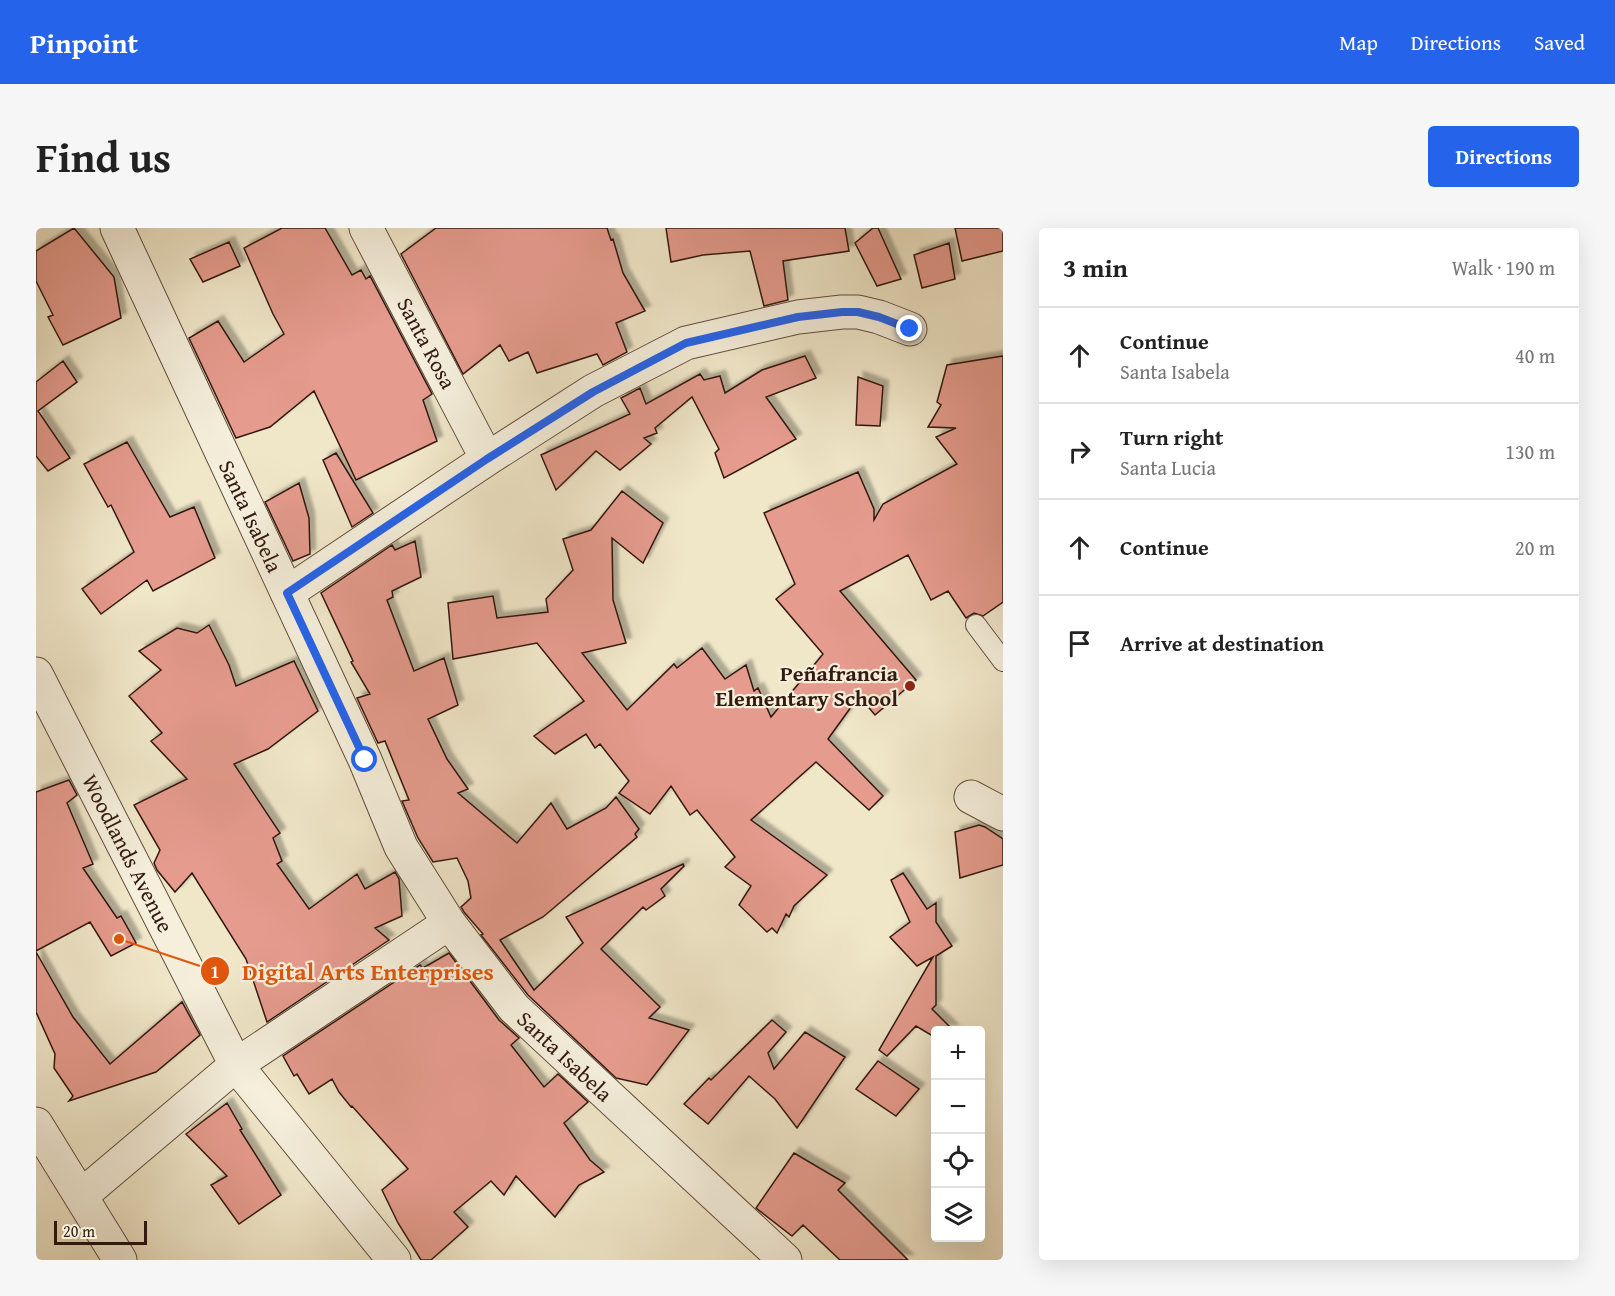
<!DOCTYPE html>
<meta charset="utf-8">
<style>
body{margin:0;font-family:"Gentium Book Plus",serif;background:#f6f6f6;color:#222}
.controls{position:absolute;right:18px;bottom:18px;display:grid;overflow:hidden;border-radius:6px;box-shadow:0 6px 24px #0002}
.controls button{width:54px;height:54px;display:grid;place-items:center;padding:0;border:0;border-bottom:2px solid #e0e0e0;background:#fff;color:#222;font:30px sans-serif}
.scale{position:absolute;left:18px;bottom:15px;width:93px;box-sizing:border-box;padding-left:6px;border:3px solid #33190e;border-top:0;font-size:16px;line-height:21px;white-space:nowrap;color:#33190e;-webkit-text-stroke:4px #f5efdc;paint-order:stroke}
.stop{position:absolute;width:18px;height:18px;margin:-14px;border:4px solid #2563eb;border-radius:50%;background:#fff}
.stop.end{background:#2563eb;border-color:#fff;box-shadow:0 2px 6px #0008}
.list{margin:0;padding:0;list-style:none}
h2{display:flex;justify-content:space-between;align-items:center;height:78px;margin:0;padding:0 24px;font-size:26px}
h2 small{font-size:20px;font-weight:400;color:#767676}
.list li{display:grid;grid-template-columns:39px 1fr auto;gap:18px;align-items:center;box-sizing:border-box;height:96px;padding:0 24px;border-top:2px solid #e0e0e0}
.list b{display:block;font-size:22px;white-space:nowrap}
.list p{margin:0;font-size:20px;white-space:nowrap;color:#767676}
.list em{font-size:20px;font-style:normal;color:#767676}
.icon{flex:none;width:33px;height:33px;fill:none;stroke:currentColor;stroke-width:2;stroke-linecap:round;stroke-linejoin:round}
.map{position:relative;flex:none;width:967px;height:1032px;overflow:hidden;border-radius:6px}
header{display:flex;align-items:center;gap:36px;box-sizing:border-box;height:84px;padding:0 30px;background:#2563eb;color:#fff}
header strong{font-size:28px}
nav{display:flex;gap:33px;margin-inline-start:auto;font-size:21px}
.intro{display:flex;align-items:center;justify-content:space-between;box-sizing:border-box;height:144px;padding:0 36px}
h1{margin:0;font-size:42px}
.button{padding:15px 27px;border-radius:6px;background:#2563eb;color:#fff;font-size:21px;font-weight:700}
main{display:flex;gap:36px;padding:0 36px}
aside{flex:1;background:#fff;border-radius:6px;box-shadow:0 6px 24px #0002}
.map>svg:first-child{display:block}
</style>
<header>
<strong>Pinpoint</strong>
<nav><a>Map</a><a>Directions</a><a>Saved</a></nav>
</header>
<div class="intro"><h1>Find us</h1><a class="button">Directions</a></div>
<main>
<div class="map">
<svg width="967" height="1032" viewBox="0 0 967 1032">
<defs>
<filter id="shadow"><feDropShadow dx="5.5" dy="-5.5" stdDeviation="1.5" flood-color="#0004"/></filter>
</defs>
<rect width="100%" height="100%" fill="#f0e7c9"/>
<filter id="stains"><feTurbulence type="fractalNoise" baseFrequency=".00333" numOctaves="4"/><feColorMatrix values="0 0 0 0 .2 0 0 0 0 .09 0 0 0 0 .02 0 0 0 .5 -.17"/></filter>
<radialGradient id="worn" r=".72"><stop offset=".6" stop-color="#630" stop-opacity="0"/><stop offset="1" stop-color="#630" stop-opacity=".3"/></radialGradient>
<path fill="#e59b8d" stroke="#33190e" stroke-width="1.5" filter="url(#shadow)" d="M38 0 78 49 85 90 27 117 12 89 17 87 0 53V23Z
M246 0H289L316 47 325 42 330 51 334 48 396 166 387 172 401 213 320 252 278 163 234 199 200 210 153 110 182 93 208 134 248 106 237 86 208 20Z
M400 0H571L575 12 577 11 587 45 609 83 580 95 591 124 567 137 561 126 501 145 492 124 473 133 464 117 427 146 365 26Z
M630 0H809L813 23 747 33 752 72 728 78 714 23 667 27 635 34Z
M837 0H842L865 51 841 58 819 15Z
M919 0H967V23L926 33Z
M193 14 204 38 167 54 154 31Z
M913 15 919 51 886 60 878 27Z
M769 128 780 150 730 169 760 211 688 250 679 225 683 221 656 169 619 200 621 205 608 210 615 216 584 242 560 223 520 262 505 227 594 186 585 170 604 160 610 176 664 146 668 152 684 148 689 165 726 142Z
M967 128V374L947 388 938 385 930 390 912 363 895 372 872 327 804 363 880 452 839 487 823 468 792 511 847 568 833 582 780 534 715 592 791 647 758 678 753 689 750 686 741 705 736 700 731 704 703 677 715 658 689 639 699 629 661 582 654 587 635 558 614 586 583 565 593 553 564 516 559 520 550 506 519 526 498 508 548 473 501 415 417 431 412 375 457 368 461 390 512 384 510 371 537 342 527 311 555 302 586 263 627 295 607 335 576 310 577 372 590 415 546 425 591 482 638 436 641 440 666 420 689 451 710 437 718 463 722 460 735 489 787 426 740 371 759 356 728 285 822 244 838 281V292L847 276 921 236 900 209 920 200 892 199 905 177 901 174 911 137Z
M27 133 41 154 2 183 34 230 12 243 0 228V154Z
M822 149 847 158 844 198 820 197Z
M91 214 134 289 158 279 179 330 117 363 111 352 65 386 46 361 98 324 75 277 72 279 48 236Z
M300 225 337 285 316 299 287 232Z
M263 255 273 290 274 326 257 333 229 274Z
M379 313 385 349 356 363 357 369 351 372 378 443 408 430 422 477 392 491 411 531 432 561 422 565 481 615 515 575 531 601 570 580 580 569 603 601 599 606 601 609 507 689 464 712 498 762 547 715 530 689 647 636 648 638 625 661 629 668 610 682 607 679 565 721 624 779 613 790 653 802 611 857 580 850 492 767 445 707 447 706 428 684 425 679 435 670 432 653 421 630 397 634 382 610 366 573 373 572 349 513 342 515 321 470 334 466 315 434 317 433 285 365 356 317 359 322Z
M173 397 193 437 200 458 258 433 282 483 232 521 198 536 244 605 237 610 246 633 241 636 273 681 321 646 329 661 359 644 363 651 366 688 339 700 353 712 231 794 210 731 156 645 139 664 121 642 118 635 124 622 98 577 151 551 115 513 126 505 93 468 125 442 103 423 141 400 161 405Z
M33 552 41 567 31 575 57 636 47 640 81 690 85 688 100 715 75 728 54 694 0 723V564Z
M943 597 949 599 967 611V637L924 650 919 604Z
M867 645 891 681 900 675V694L916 718 900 728V777L896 781 917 802H900V810L880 798 851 828 843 822 897 729 881 738 854 709 874 694 855 652Z
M0 724 37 789 74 836 146 774 164 807 120 844 33 873 37 868 18 840 19 826 0 784Z
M413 725 463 792 483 810 475 817 508 859 522 846 552 874 528 895 554 932 568 944 543 957 519 989 480 948 468 967 455 953 418 984 432 999 395 1032H385L362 995 346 962 372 941 316 878 315 879 303 864 296 851 273 866 261 846 258 848 247 828 384 737 387 740Z
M736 792 750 804 732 825 738 841 769 804 809 829 761 900 739 871 713 848 672 896 648 876 673 850 675 852Z
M842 833 883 861 860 888 820 861Z
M191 875 206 901 204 902 245 967 203 996 175 957 191 948 150 906Z
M758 925 809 955 802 962 872 1032H804L767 997 756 1008 720 980Z"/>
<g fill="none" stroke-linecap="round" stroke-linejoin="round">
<g stroke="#624c3d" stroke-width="22">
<path id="service" d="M940 397 967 433"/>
</g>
<g stroke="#624c3d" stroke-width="35">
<path id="minor" d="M81 0 329 532 365 619 413 695 478 780 749 1032
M330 0 451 231
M251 365 451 231 557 163 650 115 762 89 806 84H822L843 89 874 101
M0 446 200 837 358 1032
M935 569 967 586
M0 896 84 1032
M45 968 200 837 413 695"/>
</g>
<use href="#service" stroke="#f5efdc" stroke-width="20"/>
<use href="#minor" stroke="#f5efdc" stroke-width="33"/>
</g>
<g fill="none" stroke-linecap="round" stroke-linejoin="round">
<path stroke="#2563eb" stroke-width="8" d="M329 532 251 365 451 231 557 164 650 115 762 89 806 84H822L843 89 874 101"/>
</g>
<circle fill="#8f2418" stroke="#f5efdc" stroke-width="2" cx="874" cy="458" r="6"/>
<g text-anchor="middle" stroke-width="4.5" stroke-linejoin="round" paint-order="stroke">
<g font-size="22" fill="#33190e" stroke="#f5efdc">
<text transform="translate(391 115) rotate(62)" y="8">Santa Rosa</text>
<text transform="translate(215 288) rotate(65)" y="8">Santa Isabela</text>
<text transform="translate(92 625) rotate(63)" y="8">Woodlands Avenue</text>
<text transform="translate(529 828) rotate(43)" y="8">Santa Isabela</text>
</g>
<g font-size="22" font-weight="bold" fill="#33190e" stroke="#f5efdc" text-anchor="end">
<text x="862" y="453">Peñafrancia<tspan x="862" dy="25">Elementary School</tspan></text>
</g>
</g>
<path fill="none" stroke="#df560c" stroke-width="2" d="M83 711L179 743"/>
<g fill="#df560c" stroke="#f5efdc" stroke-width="2">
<circle cx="83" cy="711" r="6"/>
<circle cx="179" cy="743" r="15"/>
</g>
<g font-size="18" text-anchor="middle" font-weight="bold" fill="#fff">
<text x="179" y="750">1</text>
</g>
<g font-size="24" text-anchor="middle" font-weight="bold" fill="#df560c" stroke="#f5efdc" stroke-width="4.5" stroke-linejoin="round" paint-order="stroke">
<text x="332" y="752">Digital Arts Enterprises</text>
</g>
<rect width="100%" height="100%" filter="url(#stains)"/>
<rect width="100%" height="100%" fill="url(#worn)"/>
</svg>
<div class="controls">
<button>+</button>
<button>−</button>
<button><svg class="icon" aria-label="locate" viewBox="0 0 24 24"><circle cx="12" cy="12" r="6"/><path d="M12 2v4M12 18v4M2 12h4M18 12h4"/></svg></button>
<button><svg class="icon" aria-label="layers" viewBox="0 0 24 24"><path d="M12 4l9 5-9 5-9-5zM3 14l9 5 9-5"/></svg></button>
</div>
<div class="scale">20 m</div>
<div class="stop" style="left:329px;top:532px"></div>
<div class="stop end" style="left:874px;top:101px"></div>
</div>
<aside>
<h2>3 min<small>Walk · 190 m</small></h2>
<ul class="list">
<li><svg class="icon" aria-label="ahead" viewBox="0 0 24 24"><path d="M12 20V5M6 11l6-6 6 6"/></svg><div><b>Continue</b><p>Santa Isabela</p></div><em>40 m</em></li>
<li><svg class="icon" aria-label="right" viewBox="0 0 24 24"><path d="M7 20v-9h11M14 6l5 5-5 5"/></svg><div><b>Turn right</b><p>Santa Lucia</p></div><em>130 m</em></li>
<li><svg class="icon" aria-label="ahead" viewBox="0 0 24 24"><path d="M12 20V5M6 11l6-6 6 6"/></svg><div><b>Continue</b></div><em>20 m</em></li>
<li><svg class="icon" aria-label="arrive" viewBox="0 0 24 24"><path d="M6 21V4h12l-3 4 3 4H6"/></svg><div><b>Arrive at destination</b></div></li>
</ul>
</aside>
</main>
